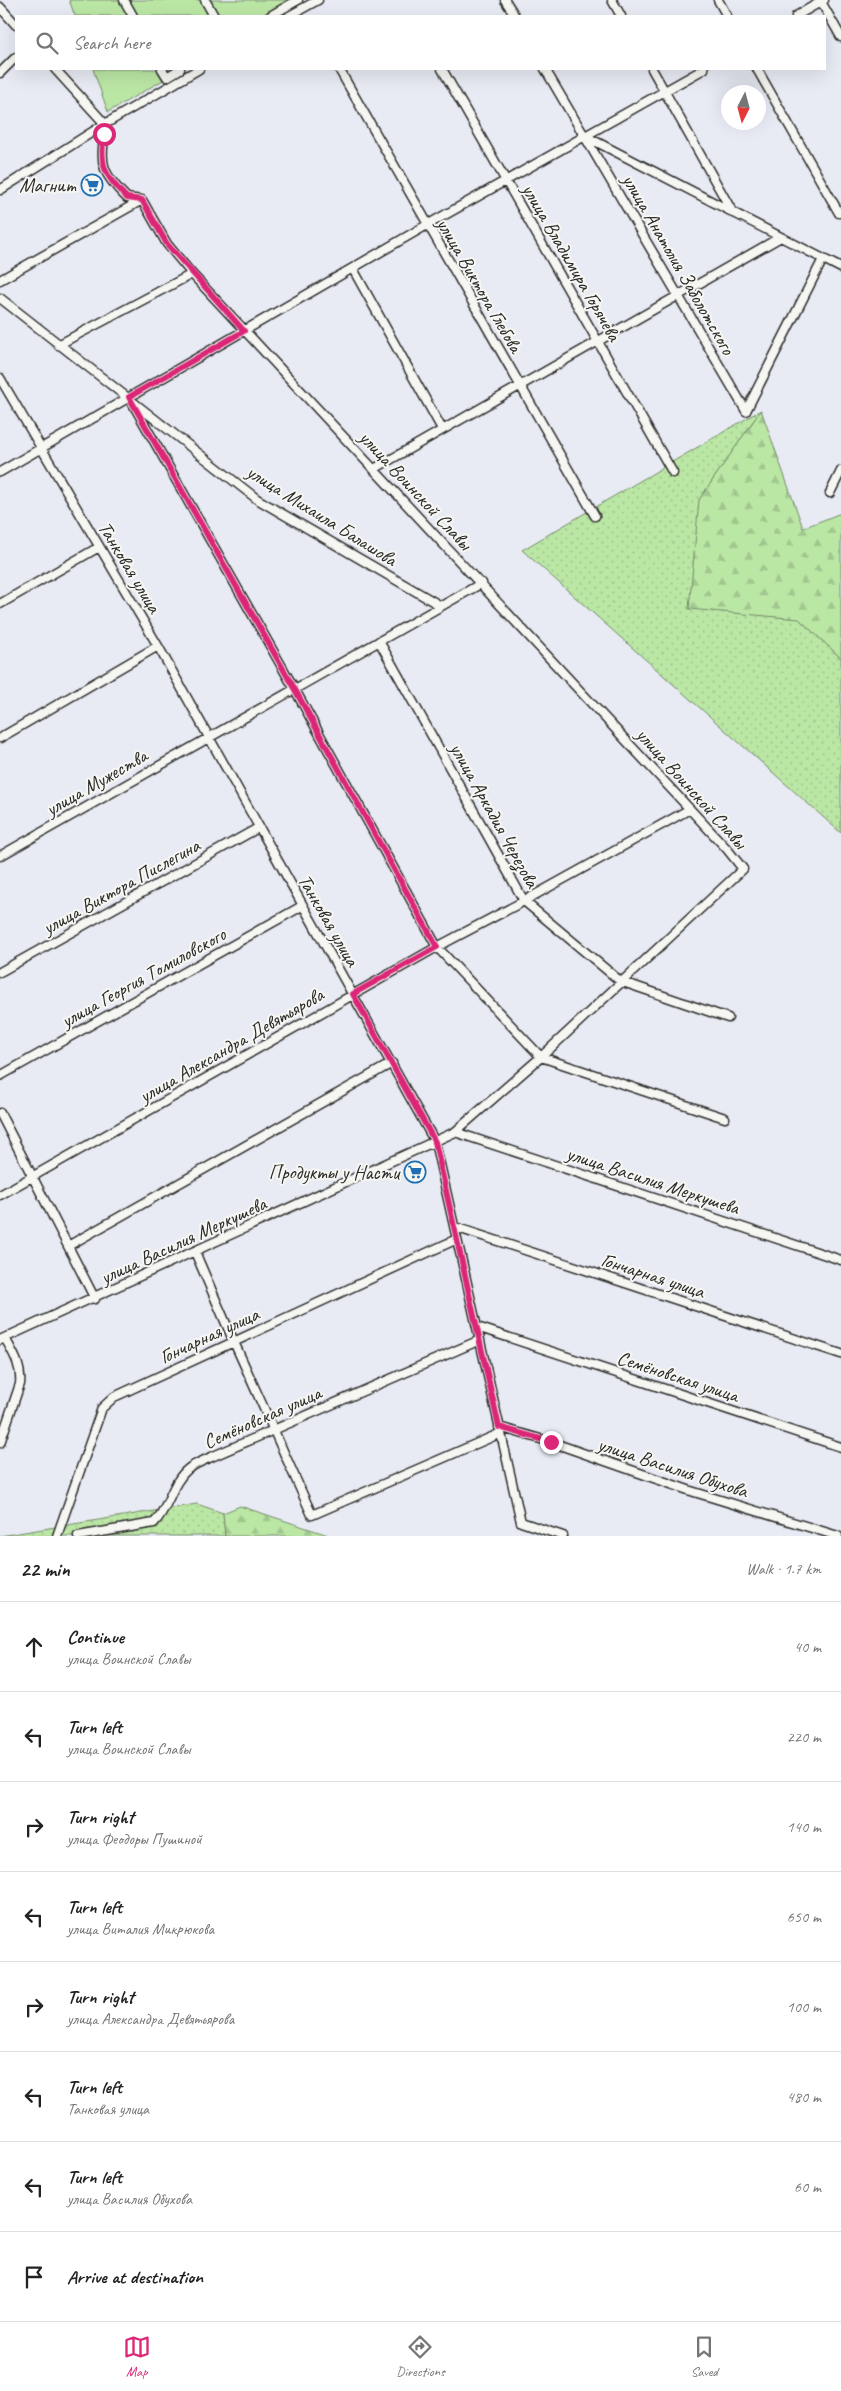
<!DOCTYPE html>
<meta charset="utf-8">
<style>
body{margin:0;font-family:Caveat,sans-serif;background:#f6f6f6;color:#222}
.compass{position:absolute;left:721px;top:85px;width:45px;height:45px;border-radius:50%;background:#fff;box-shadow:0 5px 20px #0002;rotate:186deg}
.stop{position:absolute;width:15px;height:15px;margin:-11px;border:4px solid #db2777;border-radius:50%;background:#fff}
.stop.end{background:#db2777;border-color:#fff;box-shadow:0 1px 5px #0008}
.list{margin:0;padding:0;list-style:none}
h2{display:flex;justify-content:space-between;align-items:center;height:65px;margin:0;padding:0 20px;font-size:21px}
h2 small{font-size:16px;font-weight:400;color:#767676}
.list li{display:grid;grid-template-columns:32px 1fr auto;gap:15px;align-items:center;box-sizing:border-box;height:90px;padding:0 20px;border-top:1px solid #e0e0e0}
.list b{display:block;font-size:19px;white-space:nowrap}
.list p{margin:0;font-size:16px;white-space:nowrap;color:#767676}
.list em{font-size:16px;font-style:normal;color:#767676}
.icon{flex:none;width:28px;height:28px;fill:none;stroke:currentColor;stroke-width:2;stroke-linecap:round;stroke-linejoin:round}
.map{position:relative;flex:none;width:841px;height:1536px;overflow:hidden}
.search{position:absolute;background:#fff;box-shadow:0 5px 20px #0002;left:15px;right:15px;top:15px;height:55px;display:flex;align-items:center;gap:12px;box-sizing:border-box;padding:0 18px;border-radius:0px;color:#767676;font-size:19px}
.sheet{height:785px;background:#fff}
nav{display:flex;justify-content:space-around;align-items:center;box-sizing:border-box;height:70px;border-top:1px solid #e0e0e0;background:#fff;font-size:14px;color:#767676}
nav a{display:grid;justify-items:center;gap:2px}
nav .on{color:#db2777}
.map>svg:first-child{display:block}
</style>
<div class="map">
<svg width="841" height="1536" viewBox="0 0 841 1536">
<defs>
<pattern id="grass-dots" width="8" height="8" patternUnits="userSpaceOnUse" patternTransform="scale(1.25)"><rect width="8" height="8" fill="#bbe7a5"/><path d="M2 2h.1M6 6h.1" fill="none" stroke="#a1c68e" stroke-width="1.8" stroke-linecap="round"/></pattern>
<pattern id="forest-firs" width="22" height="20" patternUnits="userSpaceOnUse" patternTransform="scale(1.25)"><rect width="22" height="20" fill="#bbe7a5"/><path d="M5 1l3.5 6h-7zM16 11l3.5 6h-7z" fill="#a1c68e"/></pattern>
</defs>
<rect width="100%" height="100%" fill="#e8ebf4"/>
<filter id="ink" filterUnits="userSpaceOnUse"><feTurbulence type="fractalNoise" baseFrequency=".02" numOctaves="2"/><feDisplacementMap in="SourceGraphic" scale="10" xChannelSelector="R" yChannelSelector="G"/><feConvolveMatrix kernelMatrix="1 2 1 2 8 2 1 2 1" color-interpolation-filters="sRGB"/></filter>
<g filter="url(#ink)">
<path fill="url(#grass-dots)" stroke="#738968" d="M761 410 699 500 799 619 841 658V833L522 550Z
M197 1504 223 1513 225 1536H0Z"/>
<path fill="url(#forest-firs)" stroke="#738968" d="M761 410 803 528 841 513V658L799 619 689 609 699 500Z
M240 1506 331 1536H225L223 1513Z"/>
<path fill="#bbe7a5" stroke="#738968" d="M69 0H299L271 16H75Z
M93 69H182L108 112Z"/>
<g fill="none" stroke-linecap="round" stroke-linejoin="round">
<g stroke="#2b2b2b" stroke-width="11">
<path id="minor" d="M124 0 133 16
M205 0 214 16
M505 0 515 16
M612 0 621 16
M718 0 727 16
M820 0 841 37
M0 7 16 25
M270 16 298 0
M289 16 318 0
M796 16 824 0
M55 69 105 124
M162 69 167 77 180 69
M339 69 595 516
M442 69 673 473
M545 69 746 411
M652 69 733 213
M757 69 839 213
M0 73 16 57
M105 124C102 163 97 168 127 198L142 200
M587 137 841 268
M0 190 105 124 199 69
M142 200 167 244 192 274 727 849 743 869 541 1057 455 1132
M353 269 442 429
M0 280 142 200
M0 298 257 499 441 606
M58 345 192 274
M0 378 158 646 435 1142 521 1522 563 1536
M129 397 294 688 437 947 541 1057 725 1118
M746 411 823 259
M374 469 779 238
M0 472 427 225 704 69
M830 493 841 471
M0 604 99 547
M379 641 524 901 620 981 728 1018
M0 738 158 646
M0 856 482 583
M0 972 258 828
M0 1076 302 906
M0 1113 95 1299
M0 1195 437 947 524 901 690 809
M455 1227 841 1354
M68 1246 392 1063
M195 1252 234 1342 312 1515 501 1433
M477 1327 841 1447
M0 1340 455 1132 841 1260
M499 1427 551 1442 691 1491 838 1536
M0 1443 20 1384C22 1366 13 1353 5 1338
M57 1536 102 1408 114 1397 457 1239
M78 1536 154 1523C169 1508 171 1483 188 1469 194 1464 203 1461 209 1458L480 1340"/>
</g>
<use href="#minor" stroke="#f6f6f2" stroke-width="8"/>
</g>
</g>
<g fill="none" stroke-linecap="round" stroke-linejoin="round" filter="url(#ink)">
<path stroke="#db2777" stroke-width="6" d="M104 134C99 166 105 176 127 198L142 200 167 244 244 331 129 397 294 688 437 947 353 994 435 1142 499 1427 551 1442"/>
</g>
<defs>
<g id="supermarket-ring" transform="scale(1.125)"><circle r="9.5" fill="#f6f6f2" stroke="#1f6fb2" stroke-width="1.5"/><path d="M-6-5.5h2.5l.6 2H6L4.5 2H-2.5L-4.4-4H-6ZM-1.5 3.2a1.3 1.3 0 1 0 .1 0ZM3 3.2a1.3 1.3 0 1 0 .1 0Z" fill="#1f6fb2"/></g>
</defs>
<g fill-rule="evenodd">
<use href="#supermarket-ring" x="92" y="185"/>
<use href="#supermarket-ring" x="415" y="1172"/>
</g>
<g text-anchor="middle" stroke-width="4" stroke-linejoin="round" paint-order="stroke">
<g font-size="20" fill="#2b2b2b" stroke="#f6f6f2" text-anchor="end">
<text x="76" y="192">Магнит</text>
<text x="399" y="1179">Продукты у Насти</text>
</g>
<g font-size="20" fill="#2b2b2b" stroke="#f6f6f2">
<text transform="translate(572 262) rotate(60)" y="7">улица Владимира Горячева</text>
<text transform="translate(679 264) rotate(60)" y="7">улица Анатолия Заболотского</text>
<text transform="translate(480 285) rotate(60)" y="7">улица Виктора Глебова</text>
<text transform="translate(416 490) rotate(47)" y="7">улица Воинской Славы</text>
<text transform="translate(322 515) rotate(32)" y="7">улица Михаила Балашова</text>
<text transform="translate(130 567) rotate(59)" y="7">Танковая улица</text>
<text transform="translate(96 782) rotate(-30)" y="7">улица Мужества</text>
<text transform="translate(692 788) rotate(48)" y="7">улица Воинской Славы</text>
<text transform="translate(495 815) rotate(61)" y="7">улица Аркадия Черезова</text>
<text transform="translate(121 886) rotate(-29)" y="7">улица Виктора Пислегина</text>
<text transform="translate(329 920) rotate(60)" y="7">Танковая улица</text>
<text transform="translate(143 977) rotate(-29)" y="7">улица Георгия Томиловского</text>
<text transform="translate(231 1045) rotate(-30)" y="7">улица Александра Девятьярова</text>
<text transform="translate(653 1180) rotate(18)" y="7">улица Василия Меркушева</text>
<text transform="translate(183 1240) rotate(-25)" y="7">улица Василия Меркушева</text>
<text transform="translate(653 1275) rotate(18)" y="7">Гончарная улица</text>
<text transform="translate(209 1335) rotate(-25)" y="7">Гончарная улица</text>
<text transform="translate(678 1376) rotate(18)" y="7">Семёновская улица</text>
<text transform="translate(262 1417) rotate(-24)" y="7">Семёновская улица</text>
<text transform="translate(673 1467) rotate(18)" y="7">улица Василия Обухова</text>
</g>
</g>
</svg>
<svg class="compass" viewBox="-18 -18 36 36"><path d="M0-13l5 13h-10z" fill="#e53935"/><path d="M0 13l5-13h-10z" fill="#767676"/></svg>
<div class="stop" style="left:104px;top:134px"></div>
<div class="stop end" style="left:551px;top:1442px"></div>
<div class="search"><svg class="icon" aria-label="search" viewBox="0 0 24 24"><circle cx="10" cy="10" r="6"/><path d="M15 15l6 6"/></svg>Search here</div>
</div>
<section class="sheet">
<h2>22 min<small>Walk · 1.7 km</small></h2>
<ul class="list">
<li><svg class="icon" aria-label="ahead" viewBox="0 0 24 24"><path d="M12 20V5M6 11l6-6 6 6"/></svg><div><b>Continue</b><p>улица Воинской Славы</p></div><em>40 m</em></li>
<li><svg class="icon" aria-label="left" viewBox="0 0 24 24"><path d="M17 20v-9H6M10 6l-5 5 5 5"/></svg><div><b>Turn left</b><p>улица Воинской Славы</p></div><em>220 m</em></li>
<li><svg class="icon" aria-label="right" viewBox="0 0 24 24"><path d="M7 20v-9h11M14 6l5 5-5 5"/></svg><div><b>Turn right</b><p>улица Феодоры Пушиной</p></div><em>140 m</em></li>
<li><svg class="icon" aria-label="left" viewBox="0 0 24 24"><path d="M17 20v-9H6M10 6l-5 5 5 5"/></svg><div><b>Turn left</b><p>улица Виталия Микрюкова</p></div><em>650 m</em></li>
<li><svg class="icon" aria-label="right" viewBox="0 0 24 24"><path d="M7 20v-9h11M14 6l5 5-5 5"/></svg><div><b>Turn right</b><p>улица Александра Девятьярова</p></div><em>100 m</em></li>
<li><svg class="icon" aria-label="left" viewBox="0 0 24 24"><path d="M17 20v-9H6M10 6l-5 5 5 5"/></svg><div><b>Turn left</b><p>Танковая улица</p></div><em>480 m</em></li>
<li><svg class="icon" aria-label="left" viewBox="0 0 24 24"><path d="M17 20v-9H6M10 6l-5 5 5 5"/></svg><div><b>Turn left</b><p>улица Василия Обухова</p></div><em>60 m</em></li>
<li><svg class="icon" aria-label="arrive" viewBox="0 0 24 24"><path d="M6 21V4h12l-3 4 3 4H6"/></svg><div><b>Arrive at destination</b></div></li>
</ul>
</section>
<nav>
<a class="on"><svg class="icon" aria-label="map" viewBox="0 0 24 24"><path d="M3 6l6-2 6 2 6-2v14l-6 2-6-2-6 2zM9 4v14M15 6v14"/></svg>Map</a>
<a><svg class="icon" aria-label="directions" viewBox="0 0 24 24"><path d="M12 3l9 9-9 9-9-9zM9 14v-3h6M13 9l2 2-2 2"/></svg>Directions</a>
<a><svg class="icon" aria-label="saved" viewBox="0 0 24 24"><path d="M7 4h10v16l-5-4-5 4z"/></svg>Saved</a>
</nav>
